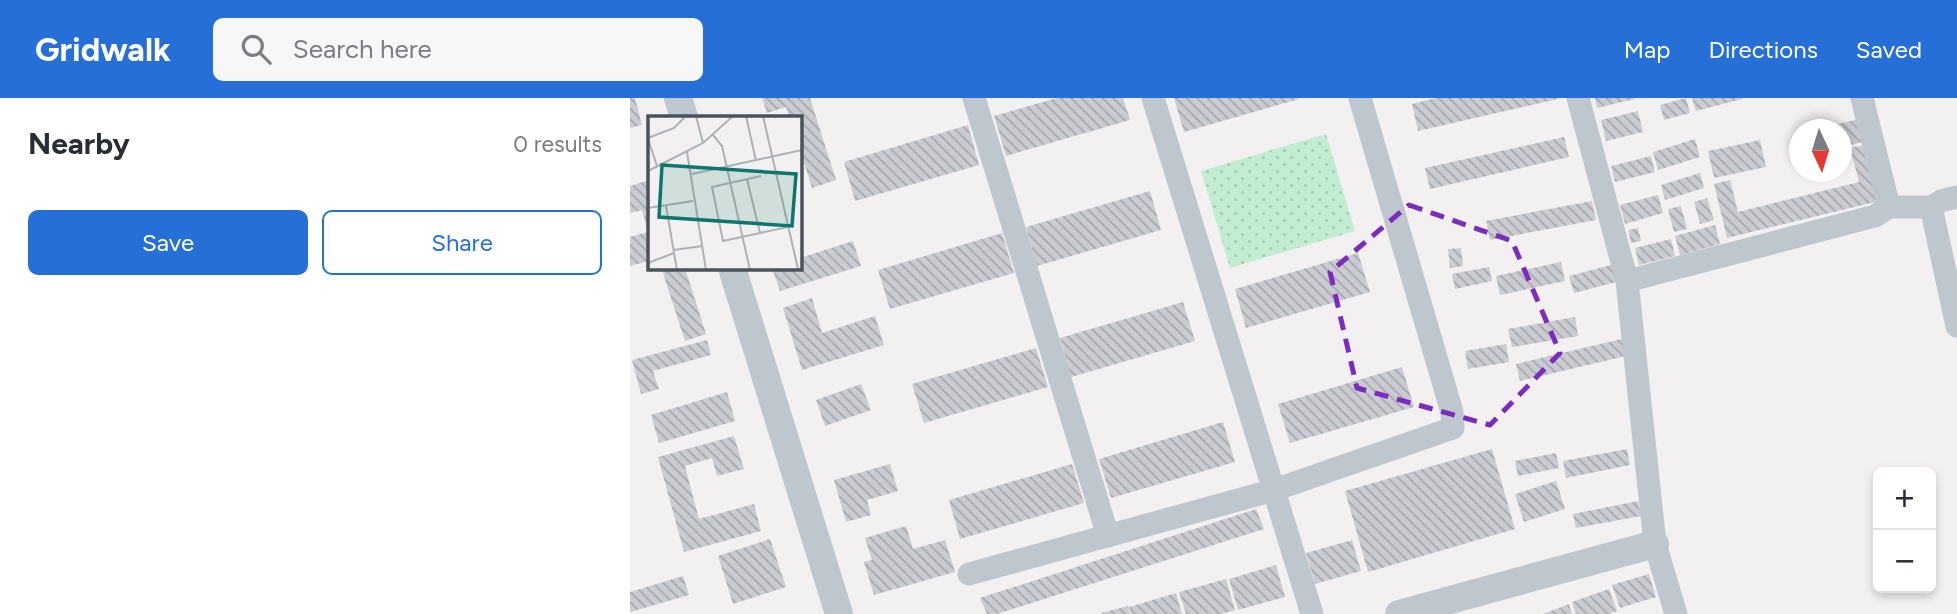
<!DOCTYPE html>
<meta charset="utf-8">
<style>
body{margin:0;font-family:Figtree,sans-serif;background:#f7f7f7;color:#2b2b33}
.controls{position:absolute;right:21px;bottom:21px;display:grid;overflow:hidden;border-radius:10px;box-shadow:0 4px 10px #0003}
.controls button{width:63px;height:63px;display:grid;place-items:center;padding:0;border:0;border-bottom:2px solid #e1e1e2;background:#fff;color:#2b2b33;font:35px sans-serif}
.compass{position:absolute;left:1159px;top:21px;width:63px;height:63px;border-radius:50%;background:#fff;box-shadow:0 4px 10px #0003;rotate:176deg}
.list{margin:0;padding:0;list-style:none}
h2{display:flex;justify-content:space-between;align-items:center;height:91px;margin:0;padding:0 28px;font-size:30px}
h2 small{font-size:23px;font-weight:400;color:#7c7c81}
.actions{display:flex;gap:14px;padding:21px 28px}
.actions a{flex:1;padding:16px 0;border:2px solid #256fd7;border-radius:10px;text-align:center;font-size:24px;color:#256fd7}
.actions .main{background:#256fd7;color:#fff}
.icon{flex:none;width:38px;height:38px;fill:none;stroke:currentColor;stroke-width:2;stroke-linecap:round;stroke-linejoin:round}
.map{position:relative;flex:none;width:1327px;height:516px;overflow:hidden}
header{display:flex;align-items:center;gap:42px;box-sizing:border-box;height:98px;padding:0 35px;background:#256fd7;color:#fff}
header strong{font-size:33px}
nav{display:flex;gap:38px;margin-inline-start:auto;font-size:24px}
.search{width:490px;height:63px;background:#f7f7f7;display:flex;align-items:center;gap:18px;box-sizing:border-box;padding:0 24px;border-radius:10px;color:#7c7c81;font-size:26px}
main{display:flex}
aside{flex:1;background:#fff}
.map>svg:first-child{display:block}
</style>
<header>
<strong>Gridwalk</strong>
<div class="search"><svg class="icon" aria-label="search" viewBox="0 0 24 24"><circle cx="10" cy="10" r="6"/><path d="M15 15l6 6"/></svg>Search here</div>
<nav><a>Map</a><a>Directions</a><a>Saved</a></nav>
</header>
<main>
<aside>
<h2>Nearby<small>0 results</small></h2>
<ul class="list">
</ul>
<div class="actions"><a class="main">Save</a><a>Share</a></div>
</aside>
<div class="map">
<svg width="1327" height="516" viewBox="0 0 1327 516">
<defs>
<pattern id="grass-dots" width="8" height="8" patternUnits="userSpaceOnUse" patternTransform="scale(1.75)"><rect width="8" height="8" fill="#c2edd3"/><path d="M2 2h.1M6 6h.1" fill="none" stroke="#a8cdb8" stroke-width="1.8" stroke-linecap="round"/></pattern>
<pattern id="building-back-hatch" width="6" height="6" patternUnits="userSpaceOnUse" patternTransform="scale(1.75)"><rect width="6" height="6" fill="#caccd2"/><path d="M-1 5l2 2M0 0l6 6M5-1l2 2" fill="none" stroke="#a6a8ae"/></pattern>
</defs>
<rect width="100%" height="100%" fill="#f2f0f0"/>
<path fill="url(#grass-dots)" d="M696 36 725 133 600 170 571 73Z"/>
<path fill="url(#building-back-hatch)" d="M0 0H5L12 27 0 30Z
M132 0H180L206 82 182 90 170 52V19H159L156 9 137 15Z
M427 0H493L500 22 376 58 364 18Z
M544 0H669V1L554 34Z
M806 0H928V1L788 33 782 6Z
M965 0H1005V1L967 10Z
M1056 0 1060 15 1034 22 1030 7Z
M1062 0H1112V1L1066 13Z
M1008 13 1013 34 976 43 971 22Z
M1228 21 1233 44 1212 49V32H1184Z
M338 27 349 67 225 103 214 64Z
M934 39 939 59 800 91 795 70Z
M1065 41 1070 59 1028 72 1023 54Z
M1130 42 1136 69 1084 80 1078 53Z
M1239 46 1253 102 1097 140 1084 86 1100 82 1108 114 1229 84 1220 50Z
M1021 58 1025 74 985 84 981 68Z
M1070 75 1074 90 1035 102 1031 87Z
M19 82V163L0 168V139L18 134 12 112 0 115V88Z
M520 93 531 132 407 168 396 129Z
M1028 97 1033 115 995 126 990 107Z
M1077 100 1084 122 1070 126 1064 104Z
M962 103 966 122 860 142 856 123Z
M1051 108 1057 131 1044 134 1038 111Z
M1085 127 1090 146 1050 157 1045 138Z
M1008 130 1011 143 1001 145 998 132Z
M372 135 384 175 260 211 248 172Z
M1041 141 1045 158 1009 167 1005 150Z
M223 143 231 168 150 193 142 170H170V160Z
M831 150 833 168 820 170 818 151Z
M728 155 740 194 616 230 605 191Z
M931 164 935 183 870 197 866 178Z
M985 166 990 183 944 195 939 178Z
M859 169 862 183 825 191 822 176Z
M40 170H55L76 236 55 243 32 172Z
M182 200 192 235 245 218 254 247 172 272 153 210Z
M553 204 565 243 441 279 430 240Z
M945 219 948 238 882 249 878 231Z
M996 240 1000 257 890 283 886 266Z
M77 242 81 257 23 273 29 291 11 296 2 262Z
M876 246 879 264 838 271 835 253Z
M406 250 418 289 294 325 282 286Z
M772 269 784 309 660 345 648 306Z
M231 286 241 312 195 328 186 302Z
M97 294 105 323 29 345 21 317Z
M593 324 605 364 481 400 469 361Z
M104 338 114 371 87 378 82 360 55 368 69 421 124 406 131 433 54 454 28 359Z
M862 351 885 431 738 474 715 393Z
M997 351 1000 367 936 380 933 363Z
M926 355 929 370 888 378 885 363Z
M260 366 268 393 237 402 241 417 216 424 204 382Z
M442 366 454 405 330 441 319 402Z
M926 383 935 411 894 424 885 396Z
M1008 403 1011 418 946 430 943 416Z
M626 411 634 431 367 516H357L350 500Z
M276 428 283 451 315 442 325 474 244 497 234 464 242 462 235 440Z
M140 441 156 489 103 506 88 458Z
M722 442 731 473 685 486 676 455Z
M646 467 655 499 608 512 599 481Z
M1019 476 1026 499 990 510 982 487Z
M53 478 59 497 0 514V494Z
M596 481 605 512 591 516H556L549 494Z
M979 491 987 513 979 516H946L942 504Z
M546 495 552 516H501L499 509Z
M939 506 942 516H913Z
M498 508 500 516H471V515Z"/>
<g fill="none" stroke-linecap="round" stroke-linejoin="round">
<path stroke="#bfc7ce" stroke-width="23" d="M344 0 478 438
M523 0 682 516
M948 0 997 183 1025 446 1046 516
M1232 0 1259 109
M1301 109 1327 228
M997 183 1245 118 1259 109H1301L1311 103 1327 99
M339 476 644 392 823 330 822 314 730 0"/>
<path stroke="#bfc7ce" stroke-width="28" d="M48 0 54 19
M102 170 209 516
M769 516 1025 446"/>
</g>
<path fill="none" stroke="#7b2cbf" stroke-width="5" stroke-dasharray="14 9" stroke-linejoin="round" d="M779 107 882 143 930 255 860 327 727 290 700 174Z"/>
<g transform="translate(18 18)">
<rect width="154" height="154" fill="#f2f0f0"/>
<path fill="none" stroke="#aeb1b5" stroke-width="2" d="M48 0 55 27M98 0 108 45M115 0 150 153M65 19 74 30 102 154M0 22 26 12 38 0M0 23 9 50M39 36 58 154M0 55 55 27 85 0M44 58 154 34M99 63 112 117 140 111M18 90 29 154M0 92 45 85M112 117 75 125 64 71 113 60M26 134 54 130M0 147 26 137"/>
<path fill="#0f766e" fill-opacity="0.15" stroke="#0f766e" stroke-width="3.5" d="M14 49 148 58 144 110 11 101Z"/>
<rect width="154" height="154" fill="none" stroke="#49535c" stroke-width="3.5"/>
</g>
</svg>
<div class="controls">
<button>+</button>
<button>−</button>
</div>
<svg class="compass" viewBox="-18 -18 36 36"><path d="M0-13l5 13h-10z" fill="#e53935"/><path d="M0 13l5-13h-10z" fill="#7c7c81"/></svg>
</div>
</main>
